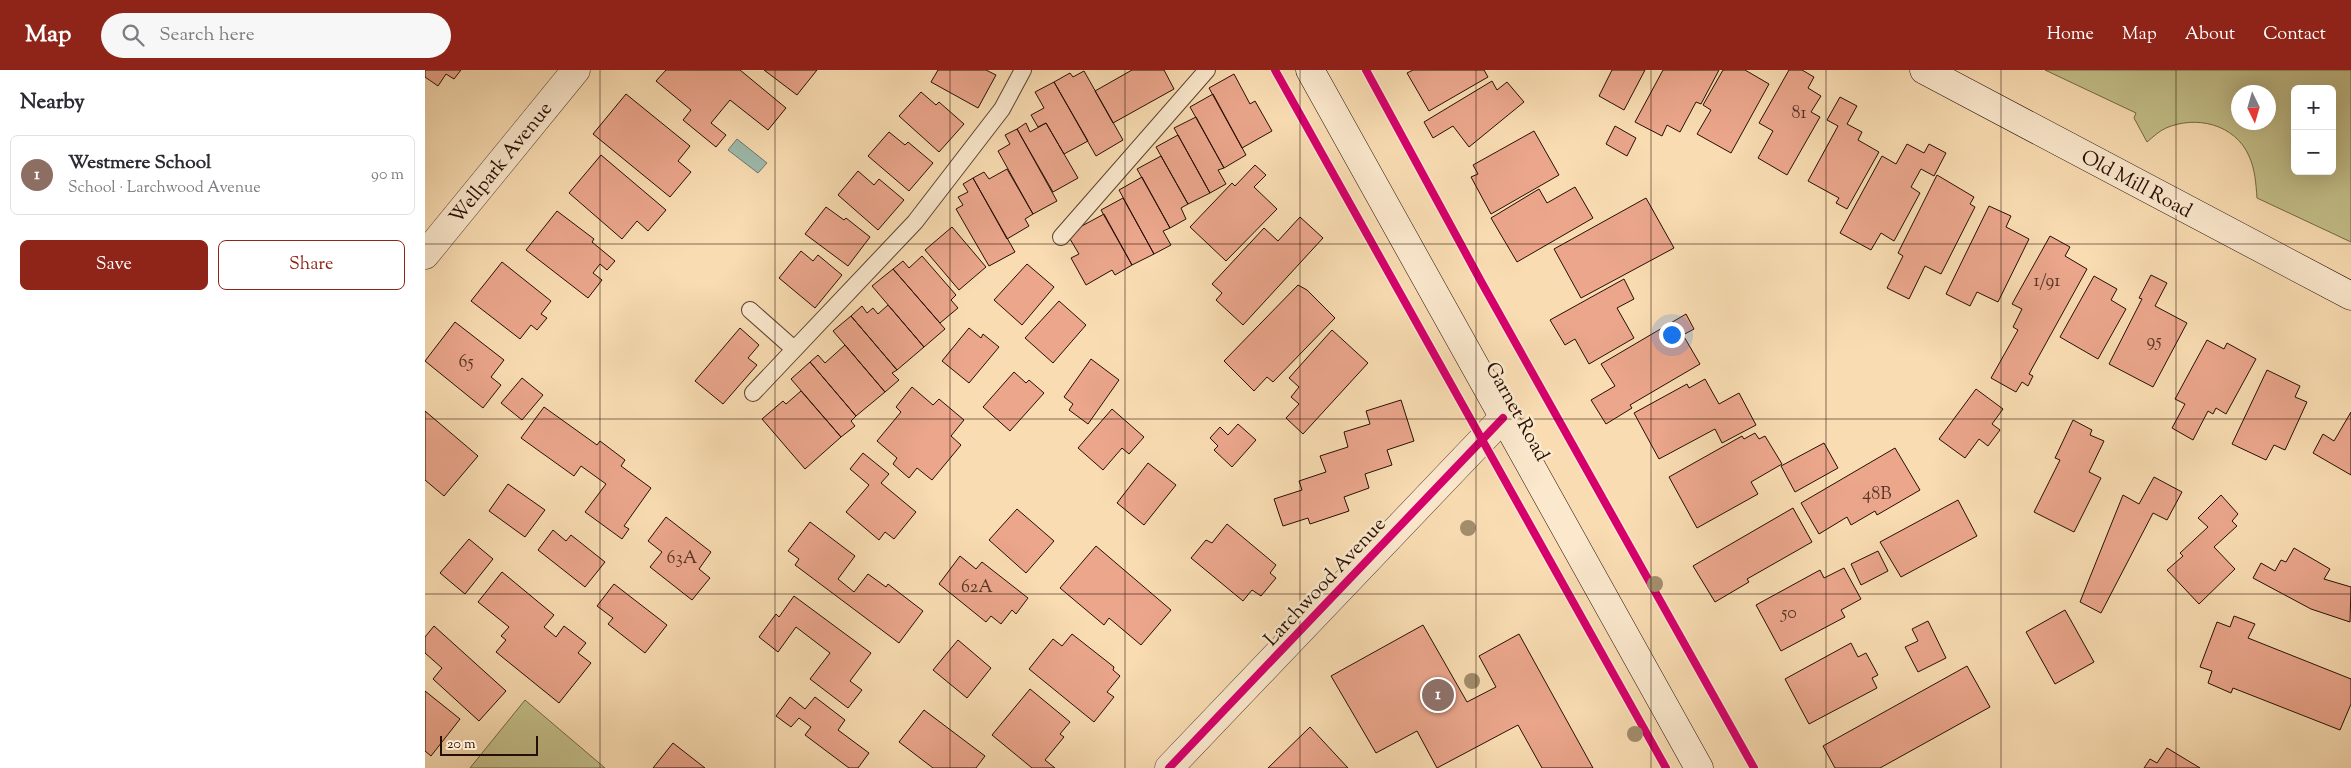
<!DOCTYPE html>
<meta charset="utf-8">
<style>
body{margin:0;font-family:"Sorts Mill Goudy",serif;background:#f7f7f7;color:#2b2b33}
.controls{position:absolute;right:15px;top:15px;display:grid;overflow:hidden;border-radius:8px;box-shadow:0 5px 20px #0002}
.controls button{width:45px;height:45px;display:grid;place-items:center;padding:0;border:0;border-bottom:1px solid #e1e1e2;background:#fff;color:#2b2b33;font:25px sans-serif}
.compass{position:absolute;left:1806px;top:15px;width:45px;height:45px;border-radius:50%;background:#fff;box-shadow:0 5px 20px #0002;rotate:175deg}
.scale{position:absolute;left:15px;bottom:12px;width:98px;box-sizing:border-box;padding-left:5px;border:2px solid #260f04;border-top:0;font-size:14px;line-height:18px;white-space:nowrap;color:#260f04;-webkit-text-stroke:4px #fbe8cd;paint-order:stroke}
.you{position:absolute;left:1246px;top:264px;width:18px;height:18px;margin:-12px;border:4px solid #fff;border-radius:50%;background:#1a73e8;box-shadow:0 0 0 8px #1a73e833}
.badge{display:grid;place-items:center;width:32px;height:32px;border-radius:50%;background:#8f2418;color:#fff;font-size:16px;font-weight:700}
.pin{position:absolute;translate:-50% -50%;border:2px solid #fff;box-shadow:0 1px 5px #0006}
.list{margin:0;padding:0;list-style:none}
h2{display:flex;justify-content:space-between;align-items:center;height:65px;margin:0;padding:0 20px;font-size:21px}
h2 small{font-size:16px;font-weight:400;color:#7c7c81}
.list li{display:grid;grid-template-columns:32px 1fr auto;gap:15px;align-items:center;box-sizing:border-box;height:80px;margin:0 10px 10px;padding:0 10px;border:1px solid #e1e1e2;border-radius:8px}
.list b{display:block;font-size:19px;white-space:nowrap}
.list p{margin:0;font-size:16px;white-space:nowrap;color:#7c7c81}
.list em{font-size:16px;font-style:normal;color:#7c7c81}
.actions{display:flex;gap:10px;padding:15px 20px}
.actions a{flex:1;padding:11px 0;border:1px solid #8f2418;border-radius:8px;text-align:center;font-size:18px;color:#8f2418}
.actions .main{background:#8f2418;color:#fff}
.icon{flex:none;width:28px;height:28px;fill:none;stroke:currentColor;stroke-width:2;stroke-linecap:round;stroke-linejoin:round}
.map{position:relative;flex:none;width:1926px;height:698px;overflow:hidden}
header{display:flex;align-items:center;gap:30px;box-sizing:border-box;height:70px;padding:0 25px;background:#8f2418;color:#fff}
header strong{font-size:24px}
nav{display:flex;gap:28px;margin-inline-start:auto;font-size:18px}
.search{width:350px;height:45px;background:#f7f7f7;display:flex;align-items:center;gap:12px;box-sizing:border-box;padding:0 18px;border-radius:28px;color:#7c7c81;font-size:19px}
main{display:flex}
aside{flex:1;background:#fff}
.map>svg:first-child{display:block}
</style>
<header>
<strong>Map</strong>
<div class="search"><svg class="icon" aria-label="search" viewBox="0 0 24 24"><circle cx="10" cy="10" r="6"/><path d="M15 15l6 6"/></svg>Search here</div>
<nav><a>Home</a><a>Map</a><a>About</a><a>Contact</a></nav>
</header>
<main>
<aside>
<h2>Nearby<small></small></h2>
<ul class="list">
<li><span class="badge" style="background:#8d6e63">1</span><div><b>Westmere School</b><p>School · Larchwood Avenue</p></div><em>90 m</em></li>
</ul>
<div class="actions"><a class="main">Save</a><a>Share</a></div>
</aside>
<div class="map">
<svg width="1926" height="698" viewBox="0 0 1926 698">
<rect width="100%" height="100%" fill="#f9dcb2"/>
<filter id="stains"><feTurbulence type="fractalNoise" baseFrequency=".004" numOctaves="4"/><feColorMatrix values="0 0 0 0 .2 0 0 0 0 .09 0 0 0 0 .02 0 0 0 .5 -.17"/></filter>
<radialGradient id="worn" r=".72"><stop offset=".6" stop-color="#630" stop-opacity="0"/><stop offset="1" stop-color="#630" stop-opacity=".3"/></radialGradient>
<path fill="#c3bf89" stroke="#746746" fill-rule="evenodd" d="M1620 0H1926V172L1832 128C1831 114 1830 99 1824 86 1810 54 1771 45 1741 58 1734 61 1728 67 1722 72L1709 48 1711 43ZM1870 19H1907V101H1870ZM1814 22H1844V52H1814Z
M100 630 180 698H45Z"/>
<path fill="#9ebbae" stroke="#6e766a" d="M312 69 342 93 333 103 303 80Z"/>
<path fill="#eba68c" stroke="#260f04" d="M0 0H36L29 9 21 4 13 16 0 7Z
M241 0H315L361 38 343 60 305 30 286 53 301 65 291 77 258 50 266 40 231 11Z
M339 0H392L372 25Z
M513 0H561L571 5 553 38 506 12Z
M707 0H739L749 19 688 53 670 21Z
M988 0H1059L1063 7 1004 41 982 3Z
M1187 0H1220L1199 40 1174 26Z
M1238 0H1294L1276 34 1271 32 1255 62 1242 55 1237 66 1210 52Z
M1298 0H1320L1344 14 1306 83 1272 64 1286 40 1278 35Z
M1364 0H1377L1389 7 1383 18 1396 26 1386 42 1395 47 1362 105 1333 88 1348 61 1334 53Z
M659 1 698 70 671 86 629 12 645 3 648 7Z
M809 4 825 34 830 31 847 61 817 78 784 18Z
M1067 11 1072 20 1082 12 1099 32 1044 77 1028 56 1008 68 999 52Z
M629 12 663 71 639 84 621 53 613 57 606 45 619 38 610 22Z
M496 22 511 35 514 32 539 54 514 82 474 46Z
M201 24 265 76 253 91 266 102 245 127 168 64Z
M788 24 821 85 799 98 765 37Z
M1415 27 1432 36 1422 54 1437 62 1433 70 1454 82 1422 139 1411 133 1414 128 1383 111 1413 56 1402 50Z
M771 47 799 98 793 100 801 114 785 123 749 58Z
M601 53 605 62 621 53 653 108 628 122 592 59Z
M1190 56 1211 68 1202 86 1181 74Z
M592 59 632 131 608 144 573 81 585 74 580 65Z
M1109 61 1134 105 1066 144 1046 107 1053 104 1048 95Z
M464 62 480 75 483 72 508 93 484 121 443 86Z
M753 65 785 123 763 134 731 77Z
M1482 74 1499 83 1504 74 1521 83 1509 106 1496 99 1486 117 1495 123 1469 171 1456 163 1446 180 1415 163 1457 86 1471 94Z
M176 85 241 140 223 161 212 151 197 169 144 123Z
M736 86 763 134 756 138 761 149 745 158 712 99Z
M830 95 841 105 829 117 852 139 801 191 765 157 807 113 810 116Z
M582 99 608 144 600 149 604 156 582 169 548 108 559 102 564 109Z
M433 101 449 115 454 109 479 130 453 160 413 125Z
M1512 105 1549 127 1545 134 1550 137 1516 204 1500 196 1484 229 1462 218 1478 186 1473 183Z
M717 107 745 158 738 161 746 175 729 184 694 120Z
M548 108 590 182 564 196 531 139 538 135 533 127 543 122 538 114Z
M1150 117 1168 148 1092 192 1066 148 1114 119 1122 133Z
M698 128 729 184 707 195 676 140Z
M1221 128 1249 178 1156 228 1129 179Z
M1564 136 1586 146 1581 157 1604 169 1573 232 1552 222 1545 236 1521 224Z
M401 137 419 150 421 148 445 167 423 196 380 164Z
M132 141 169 169 167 172 190 191 182 200 175 194 168 203 177 210 163 228 101 180Z
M679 144 707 195 690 205 687 200 661 215 646 188 654 184 642 164Z
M875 147 898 168 818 255 791 230 797 223 787 214 839 158 853 171Z
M527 157 561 197 534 220 500 180Z
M1625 166 1645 177 1640 186 1662 199 1604 304 1608 306 1603 316 1597 312 1591 322 1566 308 1593 260 1588 257 1597 239 1587 234Z
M376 181 388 191 393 185 417 205 390 238 354 208Z
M497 186 531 225 526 230 533 238 515 253 468 199 478 191 484 198Z
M77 192 126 231 116 244 122 248 112 260 106 255 95 269 46 231Z
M602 194 629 217 597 255 569 230Z
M468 199 520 259 499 277 447 216Z
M1726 205 1742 213 1730 236 1762 253 1728 317 1684 294 1717 229 1714 228Z
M1669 206 1692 219 1686 230 1701 239 1673 289 1635 267Z
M1199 209 1209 229 1192 238 1209 268 1164 294 1150 269 1140 275 1125 250Z
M873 215 882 220 910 248 848 312 842 307 829 321 799 291Z
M634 231 661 255 628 293 600 268Z
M463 235 499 277 472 300 426 246 437 236 442 243 448 238 453 244Z
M1261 244 1269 259 1258 265 1275 294 1205 335 1207 338 1181 354 1166 330 1190 316 1176 294Z
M426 246 472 300 467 303 474 310 460 322 408 261Z
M30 252 79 290 66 307 76 315 58 338 0 291Z
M315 258 334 275 323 288 332 295 298 334 270 311Z
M544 258 556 268 558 264 574 277 544 313 517 291Z
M907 260 943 293 878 364 861 348 874 334 866 327 874 317 864 308Z
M1782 270 1799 279 1802 273 1831 289 1801 344 1791 338 1788 344 1783 341 1768 370 1747 358 1760 334 1750 329Z
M420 275 460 322 431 346 385 292 393 285 400 293Z
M666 289 694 310 663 354 644 340 648 334 639 327Z
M385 292 431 346 426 351 430 356 416 367 366 309Z
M1842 300 1875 316 1870 327 1882 332 1860 380 1849 375 1841 390 1807 374Z
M589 302 601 313 604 310 619 323 585 361 558 337Z
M97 308 118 325 97 350 76 333Z
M1280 309 1294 334 1314 323 1331 355 1297 373 1290 359 1234 389 1209 343 1262 314 1264 318Z
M487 317 508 335 514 329 539 350 526 366 536 375 507 410 492 398 484 408 468 394 472 388 452 371 476 342 471 337Z
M1551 319 1578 339 1567 354 1575 360 1563 376 1554 369 1540 388 1514 369Z
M376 321 416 367 380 399 337 349 358 331 361 334Z
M976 330 989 371 962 380 967 395 940 404 944 418 919 427 924 441 885 454 883 448 858 456 849 429 877 420 874 411 901 402 895 386 923 377 919 362 945 354 941 341Z
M119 337 172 375 175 371 200 390 196 396 226 418 199 456 204 459 197 469 160 442 181 414 156 396 149 406 96 368Z
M687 339 719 367 704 384 697 378 678 400 653 378Z
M0 341 53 386 19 426 0 410Z
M1926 342V405L1888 383 1898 364 1909 371Z
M1648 350 1667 360 1665 365 1679 371 1664 402 1676 408 1649 462 1609 442 1635 390 1630 388Z
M813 354 831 370 807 397 789 380 793 376 785 368 795 357 803 365Z
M1330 363 1334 369 1340 366 1357 394 1326 412 1333 424 1272 458 1244 407 1317 366 1319 369Z
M1399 373 1413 398 1370 422 1356 396Z
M1470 378 1495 420 1452 445 1450 441 1426 455 1422 447 1394 464 1376 433Z
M438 383 464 404 456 413 491 442 469 469 460 462 454 470 421 442 444 415 425 399Z
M723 393 751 415 719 455 692 433Z
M1729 407 1757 422 1742 450 1728 443 1676 543 1655 532 1698 425 1714 434Z
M83 414 120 440 100 467 64 441Z
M1796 425 1813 444 1807 451 1812 456 1789 477 1810 499 1774 534 1742 500 1758 486 1755 483 1783 457 1773 448Z
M1533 430 1552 466 1476 507 1455 472Z
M1368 438 1387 472 1322 509 1324 512 1290 532 1268 496Z
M592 439 629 471 601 503 564 470Z
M241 447 286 482 274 499 285 508 267 530 225 497 237 482 223 471Z
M385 452 430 486 413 509 429 522 443 504 461 517 463 514 498 541 474 573 370 495 374 489 363 481Z
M802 454 851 495 845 503 851 508 836 526 827 520 818 531 766 488 781 470 787 473Z
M128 460 141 471 146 465 180 492 160 517 113 480Z
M44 469 68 489 40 524 15 503Z
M671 476 746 540 716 575 684 548 679 555 635 518Z
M1869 478 1905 499 1899 509 1926 517 1925 552 1886 539 1828 508 1836 493 1850 501 1856 490 1861 492Z
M1453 481 1463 501 1436 515 1426 494Z
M535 486 551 499 557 492 603 528 591 544 587 540 576 554 566 546 561 552 514 514Z
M1419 498 1436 529 1416 540 1420 547 1356 581 1331 535 1395 500 1399 508Z
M77 502 129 545 119 557 131 567 139 556 161 573 153 583 166 593 134 633 71 582 81 570 76 566 84 557 53 532Z
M189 514 242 555 220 583 183 554 188 548 172 536Z
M369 526 446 583 425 611 437 620 423 638 385 609 405 583 371 557 353 582 334 567 351 544 354 547Z
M1640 540 1669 592 1630 614 1601 562Z
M1809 546 1830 554 1823 568 1926 609V634L1915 660 1808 618 1806 623 1783 613 1787 601 1775 597 1792 552 1805 557Z
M1503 551 1521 588 1493 602 1480 577 1493 571 1487 559Z
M998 555 1042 632 1071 617 1054 586 1094 564 1168 698H1117L1093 655 1012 698 992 661 951 683 906 606Z
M9 556 81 621 54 651 8 609 17 598 0 583V567Z
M647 564 689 597 688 600 695 606 682 622 689 627 669 652 604 599 628 569 637 576Z
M533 570 566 598 542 628 508 600Z
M1426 573 1433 587 1441 583 1453 605 1447 608 1452 618 1384 654 1360 609Z
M1542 596 1565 637 1455 698H1410L1398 676Z
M605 619 645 652 635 664 639 667 620 690 630 698H607L567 665Z
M0 621 35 649 6 686 0 681Z
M365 627 380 639 390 627 420 650 413 660 444 683 433 698H424L380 665 386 657 374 648 366 657 351 646Z
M499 640 560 686 551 698H508L474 672Z
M885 657 923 698H843Z
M248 673 280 698H228Z
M1742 678 1775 698H1719L1725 689 1732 693Z"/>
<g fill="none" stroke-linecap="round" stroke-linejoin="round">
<g stroke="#5b4230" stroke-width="18">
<path id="service" d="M636 167 782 0
M325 240 369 279
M328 323 490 152 577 39 598 0"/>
</g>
<g stroke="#5b4230" stroke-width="29">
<path id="minor" d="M0 185 151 0
M744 698 1078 348"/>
</g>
<g stroke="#260f04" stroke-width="29">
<path id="secondary" d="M885 0 1274 698
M1499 0 1926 226"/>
</g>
<use href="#service" stroke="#fbe8cd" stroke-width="16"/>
<use href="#minor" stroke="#fbe8cd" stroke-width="28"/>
<use href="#secondary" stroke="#fbe8cd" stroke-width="28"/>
<g stroke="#fbe8cd" stroke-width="11">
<path id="cycleway" d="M850 0 1241 698
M941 0 1058 215 1329 698
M744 698 1078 348"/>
</g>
<use href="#cycleway" stroke="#d6006c" stroke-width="8"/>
</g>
<g fill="#a38d6c">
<circle cx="1043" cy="458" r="8"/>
<circle cx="1230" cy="514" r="8"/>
<circle cx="1047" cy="611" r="8"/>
<circle cx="1210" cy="664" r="8"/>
</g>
<path fill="none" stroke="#260f04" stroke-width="1" stroke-opacity="0.55" d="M175 0V698M350 0V698M525 0V698M700 0V698M875 0V698M1051 0V698M1226 0V698M1401 0V698M1576 0V698M1751 0V698M0 174H1926M0 349H1926M0 524H1926"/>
<g text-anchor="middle" stroke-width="5" stroke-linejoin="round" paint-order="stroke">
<g font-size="18" fill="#573526">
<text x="1374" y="48">81</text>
<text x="1622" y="216">1/91</text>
<text x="1729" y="276">95</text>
<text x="41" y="297">65</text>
<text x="1452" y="429">48B</text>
<text x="257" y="493">63A</text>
<text x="552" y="522">62A</text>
<text x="1364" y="548">50</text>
</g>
<g font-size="20" fill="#260f04" stroke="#fbe8cd">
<text transform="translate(75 92) rotate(-51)" y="7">Wellpark Avenue</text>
<text transform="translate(1712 113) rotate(28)" y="7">Old Mill Road</text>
<text transform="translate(1093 341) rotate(61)" y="7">Garnet Road</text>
<text transform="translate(899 511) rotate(-47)" y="7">Larchwood Avenue</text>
</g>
</g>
<rect width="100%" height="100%" filter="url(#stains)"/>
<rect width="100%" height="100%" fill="url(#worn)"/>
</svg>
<div class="controls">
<button>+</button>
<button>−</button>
</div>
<svg class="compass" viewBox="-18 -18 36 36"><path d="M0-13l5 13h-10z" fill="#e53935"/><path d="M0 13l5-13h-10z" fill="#7c7c81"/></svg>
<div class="scale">20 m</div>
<div class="you"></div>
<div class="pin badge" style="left:1013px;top:625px;background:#8d6e63">1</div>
</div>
</main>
